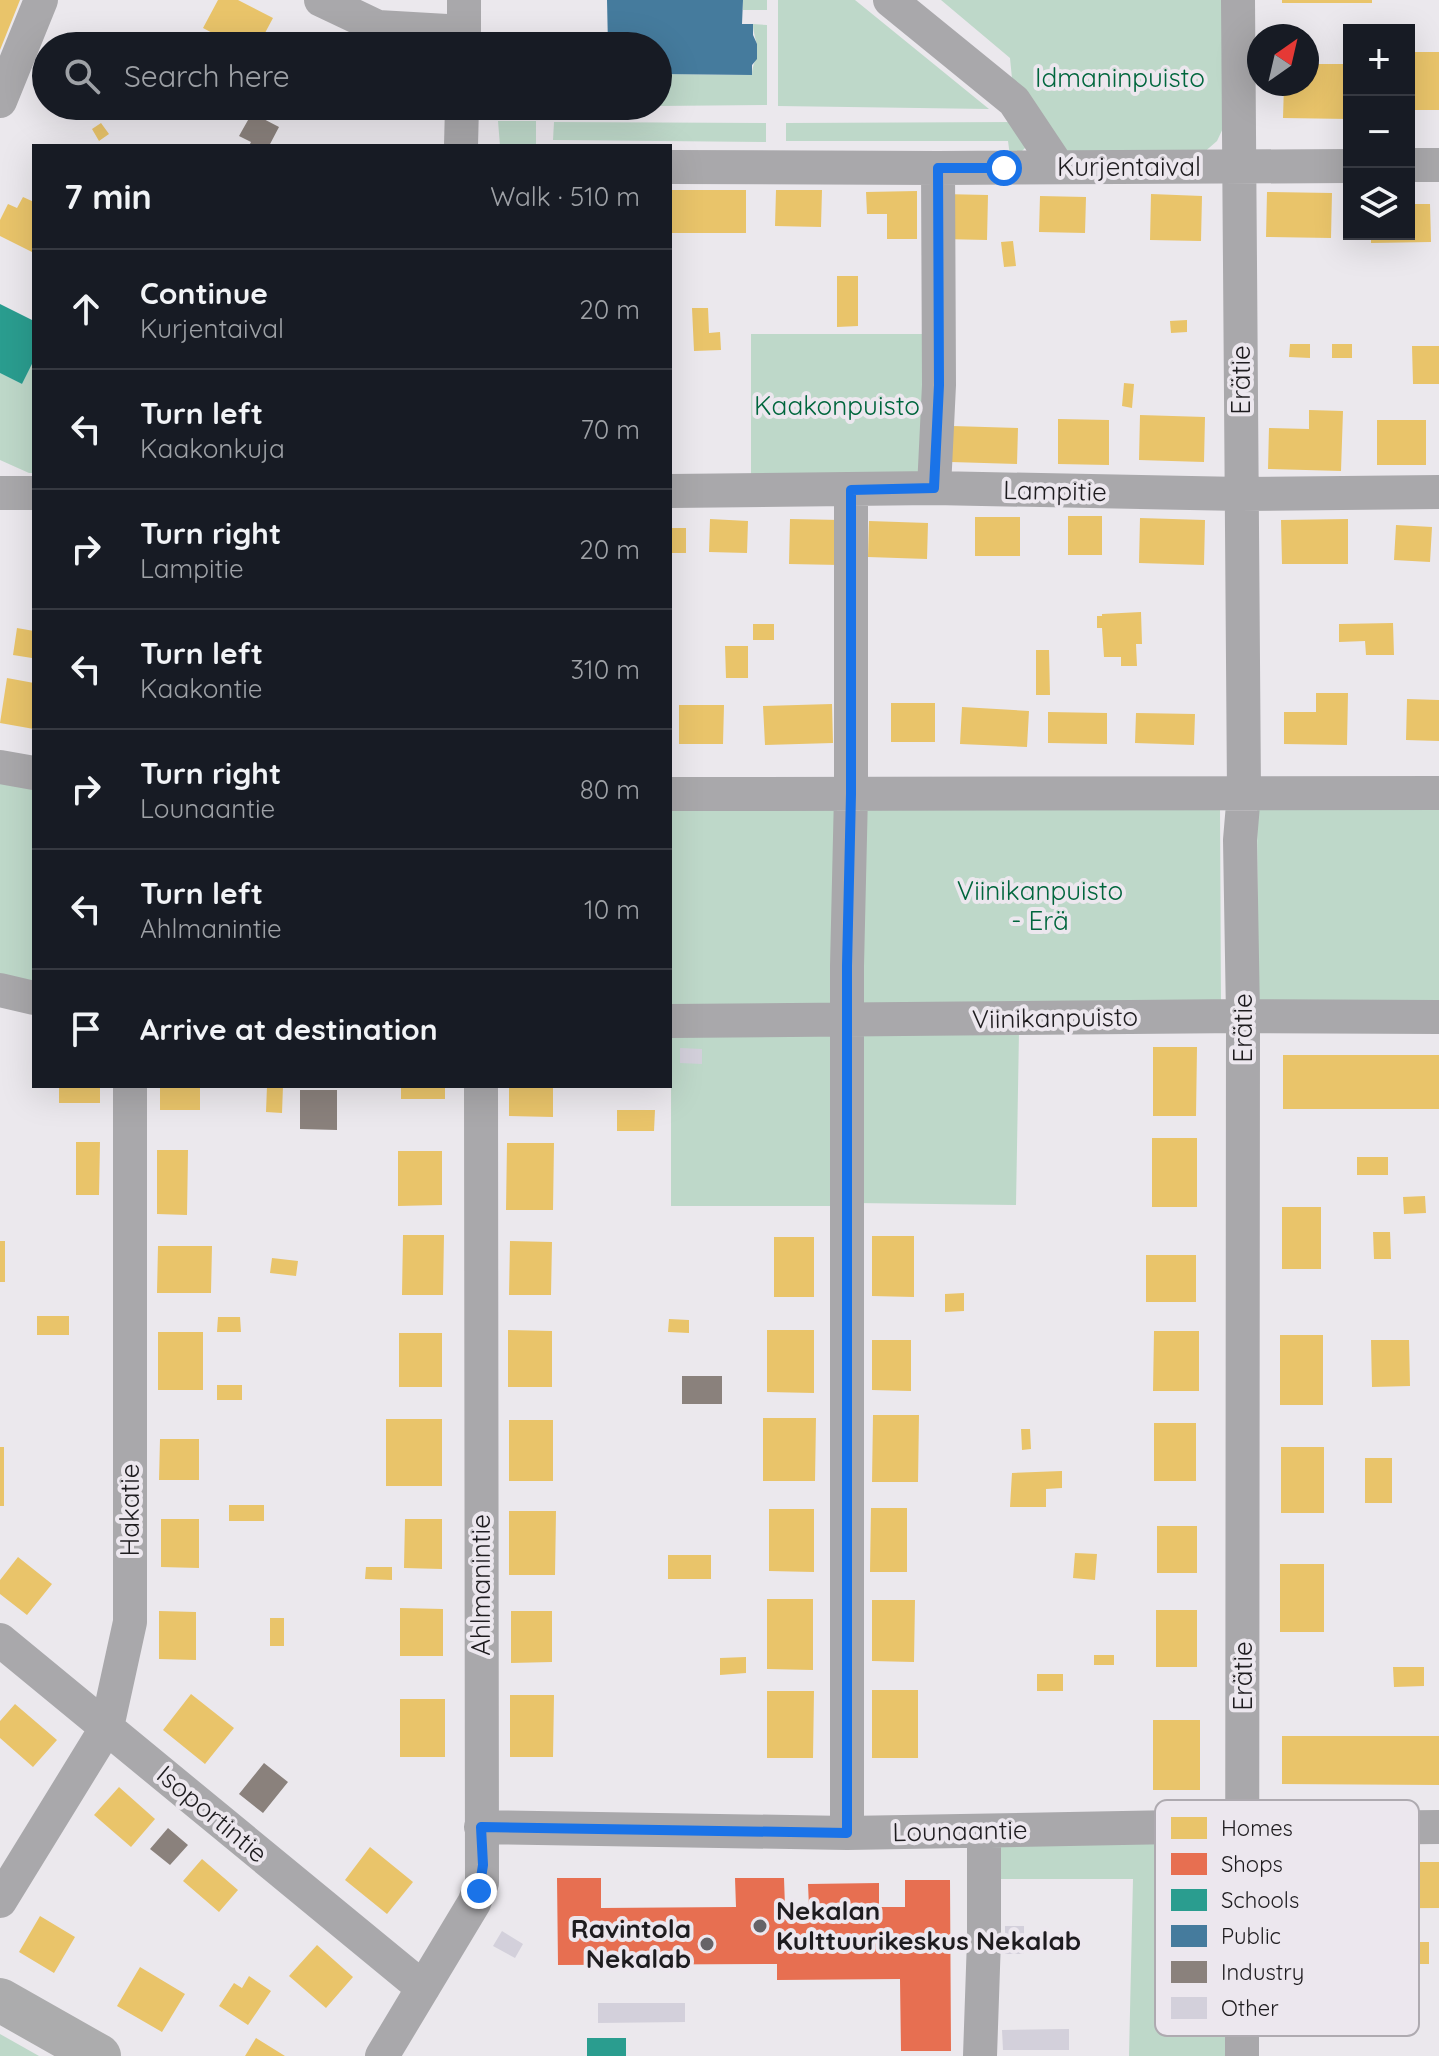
<!DOCTYPE html>
<meta charset="utf-8">
<style>
body{margin:0;font-family:Quicksand,sans-serif;background:#20242c;color:#f1f3f6}
.controls{position:absolute;right:24px;top:24px;display:grid;overflow:hidden;border-radius:0px;box-shadow:0 8px 32px #0002}
.controls button{width:72px;height:72px;display:grid;place-items:center;padding:0;border:0;border-bottom:2px solid #363941;background:#171b24;color:#f1f3f6;font:40px sans-serif}
.compass{position:absolute;left:1247px;top:24px;width:72px;height:72px;border-radius:50%;background:#171b24;box-shadow:0 8px 32px #0002;rotate:34deg}
.stop{position:absolute;width:24px;height:24px;margin:-18px;border:6px solid #1a73e8;border-radius:50%;background:#fff}
.stop.end{background:#1a73e8;border-color:#fff;box-shadow:0 2px 8px #0008}
.list{margin:0;padding:0;list-style:none}
h2{display:flex;justify-content:space-between;align-items:center;height:104px;margin:0;padding:0 32px;font-size:34px}
h2 small{font-size:26px;font-weight:400;color:#9ea1a6}
.list li{display:grid;grid-template-columns:52px 1fr auto;gap:24px;align-items:center;box-sizing:border-box;height:120px;padding:0 32px;border-top:2px solid #363941}
.list b{display:block;font-size:30px;white-space:nowrap}
.list p{margin:0;font-size:26px;white-space:nowrap;color:#9ea1a6}
.list em{font-size:26px;font-style:normal;color:#9ea1a6}
.icon{flex:none;width:44px;height:44px;fill:none;stroke:currentColor;stroke-width:2;stroke-linecap:round;stroke-linejoin:round}
.map{position:relative;flex:none;width:1439px;height:2056px;overflow:hidden}
.search{position:absolute;background:#171b24;box-shadow:0 8px 32px #0002;left:32px;top:32px;width:640px;height:88px;display:flex;align-items:center;gap:20px;box-sizing:border-box;padding:0 28px;border-radius:44px;color:#9ea1a6;font-size:30px}
.panel{position:absolute;background:#171b24;box-shadow:0 8px 32px #0002;left:32px;top:144px;width:640px;height:944px;border-radius:0px}
.map>svg:first-child{display:block}
</style>
<div class="map">
<svg width="1439" height="2056" viewBox="0 0 1439 2056">
<rect width="100%" height="100%" fill="#ebe8ed"/>
<path fill="#bed8c9" d="M743 0H767V10H743Z
M778 0H855L989 109 778 106Z
M941 0H1225V124L1217 141 1202 154H1065L1013 89 1010 58Z
M753 24 767 25V105L658 106V74L752 75C752 65 757 59 757 50 757 41 753 33 753 24Z
M498 121H536V146H500Z
M554 122 766 123V142L553 140Z
M1017 122 1026 147 1021 152 1010 156 1008 141H786V123Z
M751 334H922L923 478H751Z
M34 360V473H29L0 460V373L22 384Z
M0 779 34 786V984L0 976Z
M1257 802 1439 806V1004H1258Z
M670 807 837 808V1006L670 1005Z
M860 807H1220L1221 1004H860Z
M857 1028 1019 1031 1016 1205 855 1203Z
M671 1029H833L834 1206H671Z
M978 1841H1225L1227 2056H1129L1133 1879H998Z
M0 2034 39 2056H0Z"/>
<path fill="#e9c46a" d="M0 0H20L0 50Z
M218 0H238L273 18 258 46H237L203 28Z
M1282 0H1372V3H1282Z
M1409 52H1439V110H1410Z
M1307 64H1349V119L1283 118 1284 84H1307Z
M101 123 109 134 99 141 92 129Z
M670 190H746V233H670Z
M776 190H822L821 227 775 226Z
M917 191V239H887V214H867L866 192Z
M1267 192 1332 193 1331 238 1266 237Z
M942 194 988 195 987 240 942 239Z
M1151 194 1202 196 1201 241 1150 240Z
M1040 196 1086 197 1085 233 1039 232Z
M23 197 34 202V253L0 236V220L8 204 17 208Z
M1409 204H1430L1431 242 1371 243V234H1409Z
M1013 241 1016 266 1004 267 1001 242Z
M837 276H858V326L837 327Z
M692 308H708L709 333 720 332 721 350 694 351Z
M1187 320V332L1171 333 1170 321Z
M1290 344H1310V358L1289 357Z
M1332 344H1352V358H1332Z
M1412 346H1439V384H1413Z
M1124 383 1134 384 1132 408 1122 406Z
M1309 410 1343 411 1341 471 1268 469 1269 428 1309 429Z
M1140 415 1205 417 1204 462 1139 460Z
M1058 419 1109 420V465L1058 464Z
M1377 420H1426V465H1377Z
M952 426 1018 428 1017 464 951 462Z
M1068 516H1102V555H1068Z
M975 517H1020V556H975Z
M1140 518 1205 520 1204 565 1139 563Z
M710 519 748 521 747 553 709 552Z
M790 519 841 520 840 565 789 564Z
M1348 519V564H1282L1281 520Z
M869 521 928 523 927 559 868 557Z
M1396 525 1432 527 1430 562 1394 560Z
M670 528H686V553H670Z
M1141 612 1142 644H1136L1137 666H1121V657H1104L1102 628H1097V616H1102V614Z
M1393 623 1394 655H1366L1365 641 1339 642V624Z
M753 624H774V640H753Z
M17 628 34 631 32 658 13 655Z
M725 646H748V678H726Z
M1036 650H1049L1050 695H1036Z
M7 678 34 683V729L0 723Z
M1316 693H1348L1347 745 1284 744V712H1316Z
M1407 699 1439 700V741L1406 740Z
M891 703H935V742H891Z
M832 704 833 743 765 745 763 706Z
M679 705H724L723 744H679Z
M962 707 1029 711 1027 747 960 744Z
M1048 712 1107 713V744L1048 743Z
M1136 713 1195 714 1194 745 1135 743Z
M1153 1047H1197L1196 1116H1153Z
M1283 1055H1439V1109H1283Z
M59 1086H100V1103H59Z
M160 1086H200V1110H160Z
M267 1086H283L282 1113 266 1112Z
M401 1086H445V1099H401Z
M509 1086H553V1117L509 1116Z
M617 1110H655L654 1131H617Z
M1152 1138H1197V1207H1152Z
M76 1142H100L99 1195H76Z
M507 1143H554L553 1210H506Z
M157 1150H188L187 1215 157 1214Z
M398 1151H442V1205L398 1206Z
M1357 1157H1388V1175H1357Z
M1425 1196 1426 1213 1404 1214 1403 1197Z
M1282 1207H1321V1269H1282Z
M1373 1232H1390L1391 1259H1374Z
M403 1235H444L443 1295H402Z
M872 1236H914V1297L872 1296Z
M774 1237H814V1297H774Z
M0 1241H5V1282H0Z
M510 1241 552 1242 551 1295H509Z
M158 1246H212L211 1293H157Z
M1146 1255H1196V1302H1146Z
M272 1258 298 1261 296 1276 270 1273Z
M964 1293V1311L945 1312V1294Z
M37 1316H69V1335H37Z
M218 1317H240L241 1332H217Z
M669 1319 689 1320V1333L668 1332Z
M508 1330 552 1331V1387H508Z
M767 1330H814V1393L767 1392Z
M1154 1331H1199V1391H1153Z
M158 1332H203V1390H158Z
M399 1333H442V1387H399Z
M1280 1335H1323V1405H1280Z
M872 1340H911V1391L872 1390Z
M1371 1340H1409L1410 1386 1372 1387Z
M217 1385H242V1400H217Z
M873 1415H919L918 1482H872Z
M763 1418H816L815 1481H763Z
M386 1419H442V1486H386Z
M509 1420H553V1481H509Z
M1154 1423H1196V1481H1154Z
M1021 1429H1030L1031 1449 1022 1450Z
M160 1439H199V1480H159Z
M0 1447H4V1506H0Z
M1281 1447H1324V1513H1281Z
M1365 1458H1392V1503H1365Z
M1062 1471V1488L1046 1489V1507H1010L1012 1473Z
M229 1505H264V1521H229Z
M871 1508H907V1572H870Z
M769 1509H814V1572L769 1571Z
M509 1511H556L555 1575H509Z
M161 1519H199V1568L161 1567Z
M405 1519H442V1569L404 1568Z
M1157 1526H1197V1573H1157Z
M1075 1553 1097 1554 1095 1580 1073 1578Z
M668 1555H711V1579H668Z
M18 1557 52 1584 27 1615 0 1594V1580Z
M1280 1564H1324V1632H1280Z
M366 1567H392V1580L365 1579Z
M767 1599H813V1670L767 1669Z
M872 1600H915L914 1662 872 1661Z
M400 1608 443 1609V1656H400Z
M1156 1610H1197V1667H1156Z
M159 1611 196 1612V1660L159 1659Z
M511 1611H552V1662L511 1663Z
M270 1618H284V1646H270Z
M1094 1655H1114V1665H1094Z
M746 1657V1673L720 1675V1658Z
M1393 1667H1424V1686L1394 1687Z
M1037 1674H1063V1691H1037Z
M872 1690H918V1758H872Z
M767 1691H814L813 1758H767Z
M191 1694 234 1728 205 1764 163 1730Z
M510 1695H554L553 1757H510Z
M400 1699H445V1757H400Z
M15 1704 57 1740 33 1767 0 1738V1721Z
M1153 1720H1200V1790H1153Z
M1282 1736H1439V1785L1282 1784Z
M119 1787 155 1819 131 1847 94 1815Z
M370 1847 413 1882 387 1914 345 1880Z
M202 1859 238 1890 219 1912 183 1881Z
M1283 1862H1439V1908L1283 1909Z
M40 1916 75 1937 54 1973 19 1952Z
M1390 1942H1429V1964H1390Z
M317 1945 353 1977 326 2008 289 1976Z
M140 1967 185 1994 162 2032 117 2006Z
M249 1976 271 1991 248 2025 219 2006 234 1983 242 1988Z
M256 2038 285 2056H245Z"/>
<path fill="#e76f51" d="M557 1878H601V1908L736 1907 735 1878H784L785 1907H809L808 1884 879 1883V1907H905V1880H950L951 2051H901L900 1979 777 1980V1964L558 1965Z"/>
<path fill="#2a9d8f" d="M0 304 34 321V360L22 384 0 373Z
M587 2038H626V2056H587Z"/>
<path fill="#457b9d" d="M607 0H743L742 24H753V35L757 44V59L752 65V75L658 74V46H608Z"/>
<path fill="#8a817c" d="M252 113 279 127 269 146H249L251 142 239 136Z
M300 1090H337V1130L300 1129Z
M682 1376H722V1404H682Z
M264 1763 288 1782 263 1813 239 1794Z
M168 1828 188 1845 170 1865 150 1849Z"/>
<path fill="#d3d0db" d="M680 1048 702 1049V1064L680 1063Z
M1005 1926H1024V1954H1005Z
M502 1931 523 1944 515 1958 493 1946Z
M598 2003H685V2022L598 2023Z
M1069 2029V2050H1003L1002 2030Z"/>
<g fill="none" stroke-linecap="round" stroke-linejoin="round">
<path stroke="#a9a8ab" stroke-width="34" d="M321 0 378 27 464 32
M890 0 1014 101 1058 167
M1238 0 1244 793 1240 840 1243 1016 1242 2056
M464 46V0
M0 101 41 0
M461 146 462 106
M1409 165H1439
M670 167 938 168 1349 166
M934 488 939 385 938 168
M670 491 934 488 1241 494 1439 492
M0 493H34
M0 767 34 773
M670 794 1439 793
M0 990 34 998
M670 1021 1243 1016 1439 1017
M0 1640 423 1988
M481 1827 847 1833 1176 1827 1243 1829 1439 1827
M847 1833V966L851 794V490
M0 1901 107 1727 130 1622V1086
M382 2056 474 1903 482 1883 481 1086
M980 2056 984 1939V1831"/>
<path stroke="#acacad" stroke-width="44" d="M0 2000 99 2056"/>
</g>
<g fill="none" stroke-linecap="round" stroke-linejoin="round">
<path stroke="#1a73e8" stroke-width="10" d="M479 1891 483 1865 481 1827 847 1833V966L851 794V490L934 488 939 385 938 168H1004"/>
</g>
<g fill="#666367" stroke="#ece7ee" stroke-width="3">
<circle cx="760" cy="1926" r="8"/>
<circle cx="707" cy="1944" r="8"/>
</g>
<g text-anchor="middle" stroke-width="8" stroke-linejoin="round" paint-order="stroke">
<g font-size="26" fill="#00663d" stroke="#ece7ee">
<text x="1120" y="87">Idmaninpuisto</text>
<text x="837" y="415">Kaakonpuisto</text>
<text x="1040" y="900">Viinikanpuisto<tspan x="1040" dy="30">- Erä</tspan></text>
</g>
<g font-size="26" fill="#1e1c1f" stroke="#ece7ee">
<text x="1129" y="176">Kurjentaival</text>
<text transform="translate(1241 380) rotate(-90)" y="9">Erätie</text>
<text transform="translate(1055 491) rotate(1)" y="9">Lampitie</text>
<text transform="translate(1055 1018) rotate(-1)" y="9">Viinikanpuisto</text>
<text transform="translate(1243 1028) rotate(-90)" y="9">Erätie</text>
<text transform="translate(130 1510) rotate(-90)" y="9">Hakatie</text>
<text transform="translate(481 1585) rotate(-90)" y="9">Ahlmanintie</text>
<text transform="translate(1243 1676) rotate(-90)" y="9">Erätie</text>
<text transform="translate(212 1814) rotate(40)" y="9">Isoportintie</text>
<text transform="translate(960 1831) rotate(-1)" y="9">Lounaantie</text>
</g>
<g font-size="26" font-weight="bold" fill="#1e1c1f" stroke="#ece7ee" text-anchor="start">
<text x="776" y="1920">Nekalan<tspan x="776" dy="30">Kulttuurikeskus Nekalab</tspan></text>
<text x="691" y="1938" text-anchor="end">Ravintola<tspan x="691" dy="30">Nekalab</tspan></text>
</g>
</g>
<rect x="1155" y="1800" width="264" height="236" rx="12" fill="#ece7ee" stroke="#aeaab0" stroke-width="2"/>
<rect x="1171" y="1817" width="36" height="22" fill="#e9c46a"/>
<rect x="1171" y="1853" width="36" height="22" fill="#e76f51"/>
<rect x="1171" y="1889" width="36" height="22" fill="#2a9d8f"/>
<rect x="1171" y="1925" width="36" height="22" fill="#457b9d"/>
<rect x="1171" y="1961" width="36" height="22" fill="#8a817c"/>
<rect x="1171" y="1997" width="36" height="22" fill="#d3d0db"/>
<g font-size="22" fill="#1e1c1f">
<text x="1221" y="1836">Homes</text>
<text x="1221" y="1872">Shops</text>
<text x="1221" y="1908">Schools</text>
<text x="1221" y="1944">Public</text>
<text x="1221" y="1980">Industry</text>
<text x="1221" y="2016">Other</text>
</g>
</svg>
<div class="controls">
<button>+</button>
<button>−</button>
<button><svg class="icon" aria-label="layers" viewBox="0 0 24 24"><path d="M12 4l9 5-9 5-9-5zM3 14l9 5 9-5"/></svg></button>
</div>
<svg class="compass" viewBox="-18 -18 36 36"><path d="M0-13l5 13h-10z" fill="#e53935"/><path d="M0 13l5-13h-10z" fill="#9ea1a6"/></svg>
<div class="stop" style="left:1004px;top:168px"></div>
<div class="stop end" style="left:479px;top:1891px"></div>
<div class="search"><svg class="icon" aria-label="search" viewBox="0 0 24 24"><circle cx="10" cy="10" r="6"/><path d="M15 15l6 6"/></svg>Search here</div>
<section class="panel">
<h2>7 min<small>Walk · 510 m</small></h2>
<ul class="list">
<li><svg class="icon" aria-label="ahead" viewBox="0 0 24 24"><path d="M12 20V5M6 11l6-6 6 6"/></svg><div><b>Continue</b><p>Kurjentaival</p></div><em>20 m</em></li>
<li><svg class="icon" aria-label="left" viewBox="0 0 24 24"><path d="M17 20v-9H6M10 6l-5 5 5 5"/></svg><div><b>Turn left</b><p>Kaakonkuja</p></div><em>70 m</em></li>
<li><svg class="icon" aria-label="right" viewBox="0 0 24 24"><path d="M7 20v-9h11M14 6l5 5-5 5"/></svg><div><b>Turn right</b><p>Lampitie</p></div><em>20 m</em></li>
<li><svg class="icon" aria-label="left" viewBox="0 0 24 24"><path d="M17 20v-9H6M10 6l-5 5 5 5"/></svg><div><b>Turn left</b><p>Kaakontie</p></div><em>310 m</em></li>
<li><svg class="icon" aria-label="right" viewBox="0 0 24 24"><path d="M7 20v-9h11M14 6l5 5-5 5"/></svg><div><b>Turn right</b><p>Lounaantie</p></div><em>80 m</em></li>
<li><svg class="icon" aria-label="left" viewBox="0 0 24 24"><path d="M17 20v-9H6M10 6l-5 5 5 5"/></svg><div><b>Turn left</b><p>Ahlmanintie</p></div><em>10 m</em></li>
<li><svg class="icon" aria-label="arrive" viewBox="0 0 24 24"><path d="M6 21V4h12l-3 4 3 4H6"/></svg><div><b>Arrive at destination</b></div></li>
</ul>
</section>
</div>
